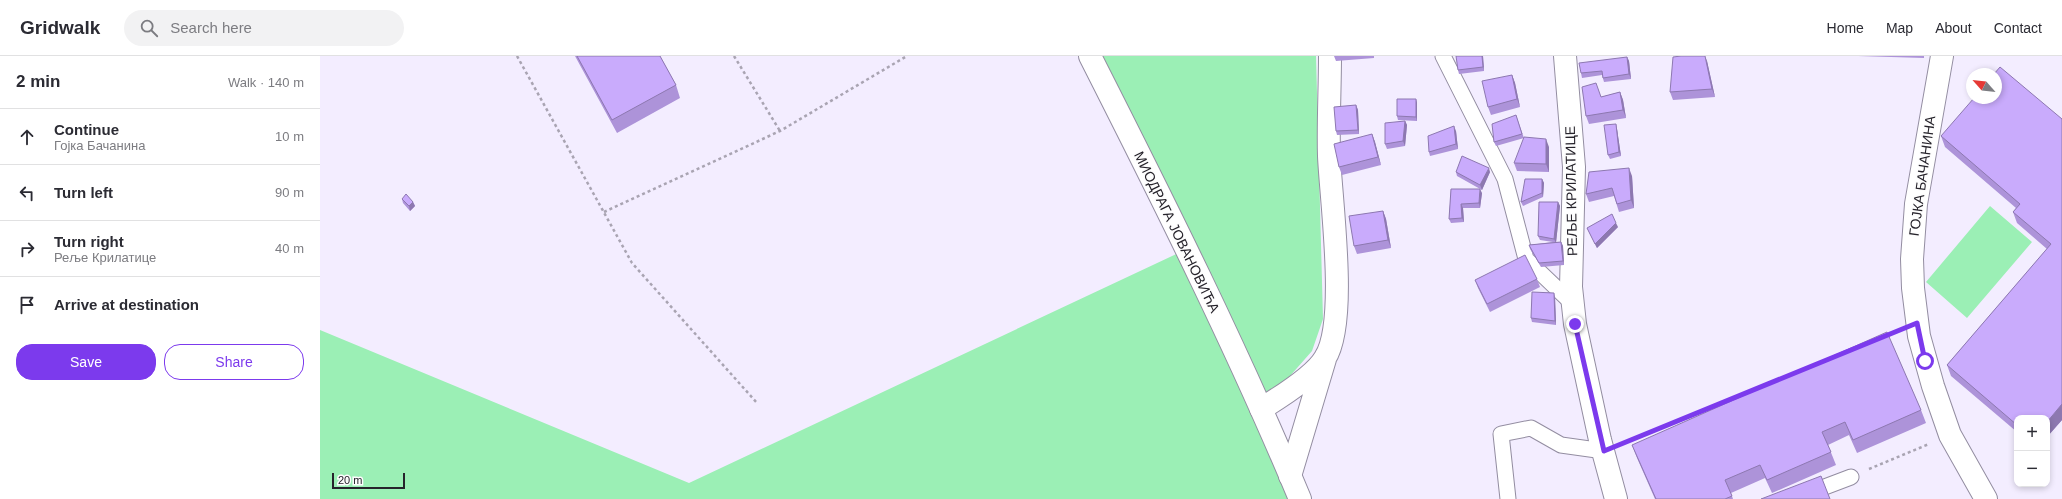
<!DOCTYPE html>
<meta charset="utf-8">
<style>
body{margin:0;font-family:Helvetica,sans-serif;background:#f2f2f3;color:#2b2b33}
.controls{position:absolute;right:12px;bottom:12px;display:grid;overflow:hidden;border-radius:8px;box-shadow:0 2px 6px #0003}
.controls button{width:36px;height:36px;display:grid;place-items:center;padding:0;border:0;border-bottom:1px solid #e1e1e2;background:#fff;color:#2b2b33;font:20px sans-serif}
.compass{position:absolute;left:1646px;top:12px;width:36px;height:36px;border-radius:50%;background:#fff;box-shadow:0 2px 6px #0003;rotate:297deg}
.scale{position:absolute;left:12px;bottom:10px;width:73px;box-sizing:border-box;padding-left:4px;border:2px solid #26232b;border-top:0;font-size:11px;line-height:14px;white-space:nowrap;color:#26232b;-webkit-text-stroke:3px #fdfdfd;paint-order:stroke}
.stop{position:absolute;width:12px;height:12px;margin:-9px;border:3px solid #7c3aed;border-radius:50%;background:#fff}
.stop.end{background:#7c3aed;border-color:#fff;box-shadow:0 1px 4px #0008}
.list{margin:0;padding:0;list-style:none}
h2{display:flex;justify-content:space-between;align-items:center;height:52px;margin:0;padding:0 16px;font-size:17px}
h2 small{font-size:13px;font-weight:400;color:#7c7c81}
.list li{display:grid;grid-template-columns:26px 1fr auto;gap:12px;align-items:center;box-sizing:border-box;height:56px;padding:0 16px;border-top:1px solid #e1e1e2}
.list b{display:block;font-size:15px;white-space:nowrap}
.list p{margin:0;font-size:13px;white-space:nowrap;color:#7c7c81}
.list em{font-size:13px;font-style:normal;color:#7c7c81}
.actions{display:flex;gap:8px;padding:12px 16px}
.actions a{flex:1;padding:9px 0;border:1px solid #7c3aed;border-radius:16px;text-align:center;font-size:14px;color:#7c3aed}
.actions .main{background:#7c3aed;color:#fff}
.icon{flex:none;width:22px;height:22px;fill:none;stroke:currentColor;stroke-width:2;stroke-linecap:round;stroke-linejoin:round}
.map{position:relative;flex:none;width:1742px;height:443px;overflow:hidden}
header{display:flex;align-items:center;gap:24px;box-sizing:border-box;height:56px;padding:0 20px;background:#fff;border-bottom:1px solid #e1e1e2}
header strong{font-size:19px}
nav{display:flex;gap:22px;margin-inline-start:auto;font-size:14px}
.search{width:280px;height:36px;background:#f2f2f3;display:flex;align-items:center;gap:10px;box-sizing:border-box;padding:0 14px;border-radius:22px;color:#7c7c81;font-size:15px}
main{display:flex}
aside{flex:1;background:#fff}
.map>svg:first-child{display:block}
</style>
<header>
<strong>Gridwalk</strong>
<div class="search"><svg class="icon" aria-label="search" viewBox="0 0 24 24"><circle cx="10" cy="10" r="6"/><path d="M15 15l6 6"/></svg>Search here</div>
<nav><a>Home</a><a>Map</a><a>About</a><a>Contact</a></nav>
</header>
<main>
<aside>
<h2>2 min<small>Walk · 140 m</small></h2>
<ul class="list">
<li><svg class="icon" aria-label="ahead" viewBox="0 0 24 24"><path d="M12 20V5M6 11l6-6 6 6"/></svg><div><b>Continue</b><p>Гојка Бачанина</p></div><em>10 m</em></li>
<li><svg class="icon" aria-label="left" viewBox="0 0 24 24"><path d="M17 20v-9H6M10 6l-5 5 5 5"/></svg><div><b>Turn left</b></div><em>90 m</em></li>
<li><svg class="icon" aria-label="right" viewBox="0 0 24 24"><path d="M7 20v-9h11M14 6l5 5-5 5"/></svg><div><b>Turn right</b><p>Реље Крилатице</p></div><em>40 m</em></li>
<li><svg class="icon" aria-label="arrive" viewBox="0 0 24 24"><path d="M6 21V4h12l-3 4 3 4H6"/></svg><div><b>Arrive at destination</b></div></li>
</ul>
<div class="actions"><a class="main">Save</a><a>Share</a></div>
</aside>
<div class="map">
<svg width="1742" height="443" viewBox="0 0 1742 443">
<rect width="100%" height="100%" fill="#f3edff"/>
<path fill="#9befb5" d="M770 0H996L1003 263 992 295 941 353 980 443H0V274L369 427 867 193Z
M1670 150 1712 186 1647 262 1606 226Z"/>
<g fill="none" stroke-linecap="round" stroke-linejoin="round">
<g stroke="#938da1" stroke-width="17">
<path id="lane" d="M1123 0 1185 123 1206 203 1252 247
M1188 443 1181 378 1211 372 1241 389 1284 395
M1473 443 1531 421"/>
</g>
<g stroke="#938da1" stroke-width="24">
<path id="street" d="M1245 0 1254 111 1251 231 1255 268 1280 384 1296 443
M1622 0 1596 148 1592 203 1593 232 1599 280 1613 330 1630 379 1666 443
M941 353C959 342 995 319 1005 302 1028 266 1011 146 1009 100 1008 67 1010 33 1010 0
M970 420 1005 303"/>
</g>
<g stroke="#938da1" stroke-width="24">
<path id="primary" d="M770 0C844 146 917 292 980 443"/>
</g>
<path stroke="#a9a4b2" stroke-width="2.5" stroke-dasharray="3 3" stroke-linecap="butt" d="M197 0 312 207 437 347
M414 0 460 75
M284 156 460 75 587 0
M1305 386 1465 321
M1549 413 1609 388"/>
<use href="#lane" stroke="#fff" stroke-width="15"/>
<use href="#street" stroke="#fff" stroke-width="22"/>
<use href="#primary" stroke="#fff" stroke-width="22"/>
</g>
<path fill="#ad93d9" d="M255 0H340L356 29 360 42 297 77Z
M1014 0H1054V2L1016 5Z
M1163 0 1164 15 1139 18 1138 14Z
M1538 0H1604V2Z
M1307 1 1309 5 1311 23 1284 26 1282 19 1262 22 1261 17Z
M1387 5 1395 41 1353 44 1350 36Z
M1192 19 1195 27 1200 51 1171 59 1168 51Z
M1300 36 1303 44 1306 62 1269 68 1266 60 1281 41Z
M1096 43 1097 47V65L1078 64 1077 60Z
M1036 49 1038 54 1039 78 1017 79 1016 75Z
M1196 59 1204 82 1176 90 1174 86Z
M1742 63V364L1727 381V362H1697V376L1631 320 1627 309 1727 193 1697 167 1693 156 1696 152 1625 91 1621 80Z
M1085 65 1087 69 1085 90 1067 93 1065 88Z
M1296 68 1297 73 1301 100 1290 103 1288 99Z
M1136 75 1138 93 1110 100 1109 96Z
M1052 78 1055 86 1061 109 1022 119 1019 111Z
M1229 91V116L1197 115 1194 107Z
M1136 116H1170L1162 134 1137 120Z
M1312 120 1314 152 1299 156 1294 140 1269 146 1266 138Z
M1222 123 1224 127 1223 141 1203 150 1201 146Z
M1131 133 1162 137 1160 152H1143L1144 166 1131 167 1129 163Z
M82 143 93 146 95 150 90 155 83 147Z
M1238 146 1240 150 1236 186H1241L1243 190 1244 209 1221 211 1210 193 1209 189 1233 186 1220 184 1218 180Z
M1063 155 1066 163 1071 192 1037 198 1034 190Z
M1298 171 1277 192 1267 172Z
M1217 223 1220 231 1170 256 1158 232 1155 224Z
M1235 241 1236 269 1212 266 1211 262Z
M1601 354 1606 367 1537 397 1529 379 1508 389 1516 409 1452 437 1445 422 1411 437 1413 443H1335L1317 402 1312 389Z"/>
<path fill="#8d78b0" d="M1162 0H1163L1164 15 1163 11Z
M1385 0 1387 5 1395 41 1392 33Z
M1307 1 1309 5 1311 23 1309 18Z
M1192 19 1195 27 1200 51 1197 43Z
M1300 36 1303 44 1306 62 1303 54Z
M1096 43 1097 47V65L1096 61Z
M1036 49 1038 54 1039 78 1038 74Z
M1085 65 1087 69 1085 90 1083 85Z
M1296 68 1297 73 1301 100 1299 96Z
M1134 70 1136 75 1138 93 1136 88Z
M1052 78 1055 86 1061 109 1058 101Z
M1226 83 1229 91V116L1226 108Z
M1169 112 1170 116 1162 134 1160 129Z
M1309 112 1312 120 1314 152 1311 144Z
M1222 123 1224 127 1223 141 1222 137Z
M1160 133 1162 137 1160 152 1159 147Z
M93 146 95 150 90 155 89 150Z
M1238 146 1240 150 1236 187 1234 183Z
M1141 148 1143 152 1144 166 1142 162Z
M1063 155 1066 163 1071 192 1068 184Z
M1296 167 1298 171 1277 192 1275 188Z
M1241 186 1243 190 1244 209 1243 205Z
M1234 237 1235 241 1236 269 1235 265Z
M1742 348V364L1727 381V366Z"/>
<path fill="#c9abfc" stroke="#8d78b0" d="M257 0H340L356 29 292 64Z
M1136 0H1162L1163 11 1138 14Z
M1361 0H1385L1392 33 1350 36 1353 1Z
M1307 1 1309 18 1283 22 1282 15 1261 17 1259 7Z
M1680 11 1742 63V348L1727 366V362H1697V369L1627 309 1731 188 1693 156 1700 148 1621 80 1654 42H1676V18H1674Z
M1192 19 1197 43 1168 51 1162 25Z
M1276 27 1281 41 1300 36 1303 54 1266 60 1262 31Z
M1077 43H1096V61L1077 60Z
M1036 49 1038 74 1016 75 1014 51Z
M1196 59 1202 78 1174 86 1172 68Z
M1085 65 1083 85 1065 88V67Z
M1296 68 1299 96 1288 99 1284 69Z
M1134 70 1136 88 1109 96 1108 80Z
M1052 78 1058 101 1019 111 1014 88Z
M1204 81 1226 83V108L1194 107Z
M1142 100 1169 112 1160 129 1136 116Z
M1309 112 1311 144 1297 148 1292 132 1266 138 1269 116Z
M1205 123H1222V137L1201 146Z
M1131 133H1160L1159 147 1141 148 1142 162 1129 163Z
M86 138 93 146 89 150 82 143Z
M1219 146H1238L1234 183 1218 180Z
M1063 155 1068 184 1034 190 1029 160Z
M1292 158 1296 167 1275 188 1267 172Z
M1241 186 1243 205 1219 207 1209 189Z
M1205 199 1217 223 1167 248 1155 224Z
M1212 236 1234 237 1235 265 1211 262Z
M1567 276 1601 354 1533 384 1525 366 1502 376 1511 396 1447 424 1440 409 1405 424 1412 440 1405 443H1336L1312 389Z
M1501 420 1510 443H1441Z"/>
<g fill="none" stroke-linecap="round" stroke-linejoin="round">
<path stroke="#7c3aed" stroke-width="5" d="M1255 268 1284 395 1597 267 1605 305"/>
</g>
<g text-anchor="middle" stroke-width="3" stroke-linejoin="round" paint-order="stroke">
<g font-size="14" fill="#26232b" stroke="#fdfdfd">
<text transform="translate(1602 120) rotate(-82)" y="5">ГОЈКА БАЧАНИНА</text>
<text transform="translate(1251 135) rotate(-91)" y="5">РЕЉЕ КРИЛАТИЦЕ</text>
<text transform="translate(857 176) rotate(64)" y="5">МИОДРАГА ЈОВАНОВИЋА</text>
</g>
</g>
</svg>
<div class="controls">
<button>+</button>
<button>−</button>
</div>
<svg class="compass" viewBox="-18 -18 36 36"><path d="M0-13l5 13h-10z" fill="#e53935"/><path d="M0 13l5-13h-10z" fill="#7c7c81"/></svg>
<div class="scale">20 m</div>
<div class="stop" style="left:1605px;top:305px"></div>
<div class="stop end" style="left:1255px;top:268px"></div>
</div>
</main>
